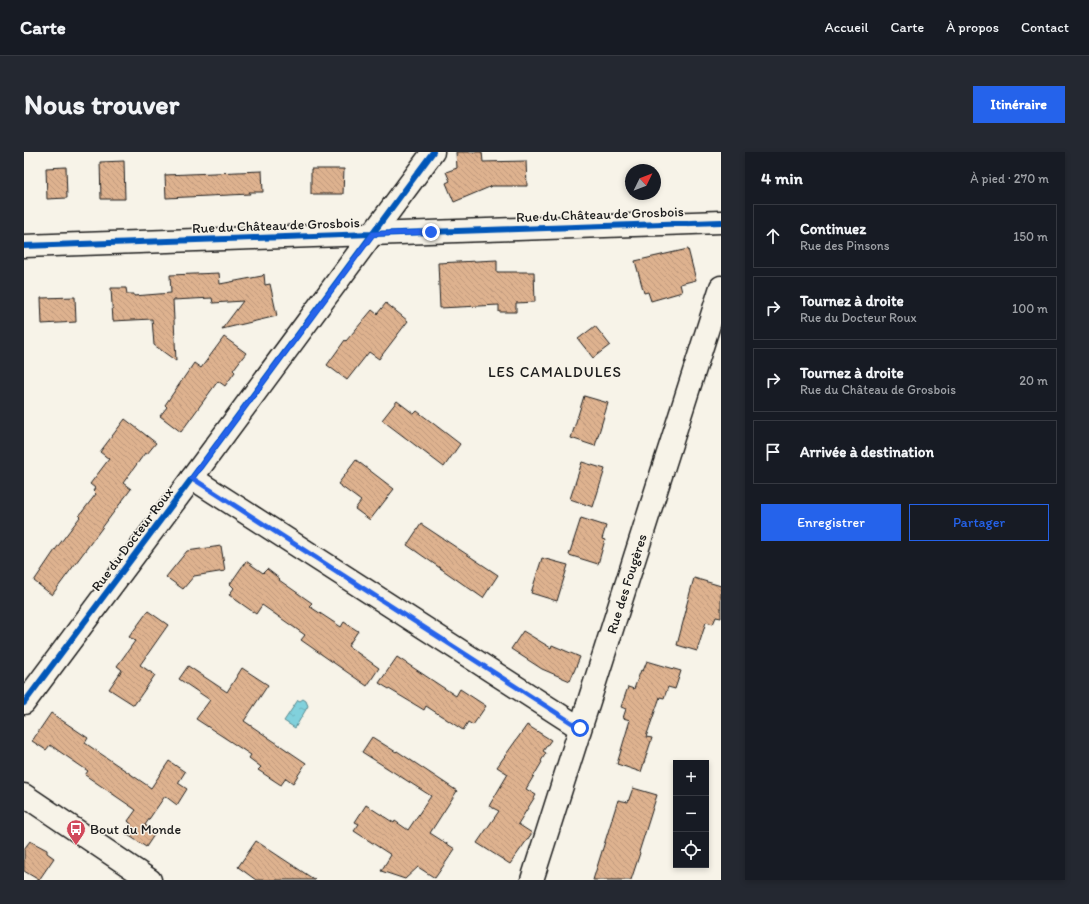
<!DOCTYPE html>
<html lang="fr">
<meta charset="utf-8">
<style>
body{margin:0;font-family:Itim,sans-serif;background:#242831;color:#f1f3f6}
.controls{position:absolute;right:12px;bottom:12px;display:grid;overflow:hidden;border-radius:0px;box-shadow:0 2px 6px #0003}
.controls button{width:36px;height:36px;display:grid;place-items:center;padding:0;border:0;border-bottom:1px solid #363941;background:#171b24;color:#f1f3f6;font:20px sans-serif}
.compass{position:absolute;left:601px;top:12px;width:36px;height:36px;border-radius:50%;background:#171b24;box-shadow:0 2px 6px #0003;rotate:47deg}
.stop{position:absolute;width:12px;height:12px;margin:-9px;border:3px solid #2563eb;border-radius:50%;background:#fff}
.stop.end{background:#2563eb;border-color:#fff;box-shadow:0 1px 4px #0008}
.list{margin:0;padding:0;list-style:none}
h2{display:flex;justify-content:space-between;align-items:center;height:52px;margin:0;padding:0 16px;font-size:17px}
h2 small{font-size:13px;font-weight:400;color:#9ea1a6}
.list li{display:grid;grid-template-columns:26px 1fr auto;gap:12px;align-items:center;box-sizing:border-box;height:64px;margin:0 8px 8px;padding:0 8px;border:1px solid #363941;border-radius:0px}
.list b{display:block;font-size:15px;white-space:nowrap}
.list p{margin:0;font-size:13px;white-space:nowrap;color:#9ea1a6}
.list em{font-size:13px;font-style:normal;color:#9ea1a6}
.actions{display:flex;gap:8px;padding:12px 16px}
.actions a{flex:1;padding:9px 0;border:1px solid #2563eb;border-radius:0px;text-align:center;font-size:14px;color:#2563eb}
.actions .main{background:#2563eb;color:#fff}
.icon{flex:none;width:22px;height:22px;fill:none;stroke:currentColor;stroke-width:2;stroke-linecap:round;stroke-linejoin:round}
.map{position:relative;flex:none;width:697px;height:728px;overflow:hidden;border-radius:0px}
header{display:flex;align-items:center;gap:24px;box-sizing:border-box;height:56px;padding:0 20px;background:#171b24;border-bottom:1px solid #363941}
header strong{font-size:19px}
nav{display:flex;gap:22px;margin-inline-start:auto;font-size:14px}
.intro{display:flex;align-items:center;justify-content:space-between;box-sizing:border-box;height:96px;padding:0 24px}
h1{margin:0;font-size:28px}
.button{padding:10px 18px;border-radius:0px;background:#2563eb;color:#fff;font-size:14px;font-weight:700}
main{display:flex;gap:24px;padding:0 24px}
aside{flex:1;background:#171b24;border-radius:0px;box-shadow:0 2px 6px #0003}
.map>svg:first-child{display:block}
</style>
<header>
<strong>Carte</strong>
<nav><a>Accueil</a><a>Carte</a><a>À propos</a><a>Contact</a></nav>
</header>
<div class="intro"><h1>Nous trouver</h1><a class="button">Itinéraire</a></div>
<main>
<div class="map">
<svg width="697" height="728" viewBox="0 0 697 728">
<defs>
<pattern id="water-ripples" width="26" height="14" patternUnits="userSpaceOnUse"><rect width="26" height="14" fill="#81d1dc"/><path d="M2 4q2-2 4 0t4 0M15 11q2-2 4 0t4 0" fill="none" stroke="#6fb3bc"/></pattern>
<pattern id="building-back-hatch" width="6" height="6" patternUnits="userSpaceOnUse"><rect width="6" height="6" fill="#deb28f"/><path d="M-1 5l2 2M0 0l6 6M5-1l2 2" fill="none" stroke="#be987b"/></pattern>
</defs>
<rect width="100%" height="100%" fill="#f7f3e8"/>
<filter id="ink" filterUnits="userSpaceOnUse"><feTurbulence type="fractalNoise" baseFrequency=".025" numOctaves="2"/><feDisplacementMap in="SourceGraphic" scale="8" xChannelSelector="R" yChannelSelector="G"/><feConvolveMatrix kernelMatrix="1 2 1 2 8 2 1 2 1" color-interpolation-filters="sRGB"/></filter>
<g filter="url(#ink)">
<path fill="url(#water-ripples)" stroke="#59898f" d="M279 547 282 549 284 554 271 576 260 569 274 548 276 549Z"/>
<path fill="url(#building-back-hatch)" stroke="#1c1c1c" d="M432 0H458L459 10 502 9 503 34H468L430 50 422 31 426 29 422 20 433 16Z
M100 9 101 47H77L76 10Z
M42 15 43 46 23 47 22 16Z
M287 17H320L319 42H287Z
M238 19 239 40H225L226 42 142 46 141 23Z
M664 97 672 128 656 132 658 140 627 149 624 140 620 141 611 109Z
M473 108V120H510L511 150 492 151V160H475V153L416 156 414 111Z
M195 121 196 132 238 124 240 122 241 133 246 132 253 164 198 177 219 149 189 151 188 146 149 148 152 209 130 193 128 167 89 169 87 136H102L103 142H110V144L147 141 146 123Z
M51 145 52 170 18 172 17 146Z
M362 151 384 169 355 207 345 200 323 228 303 213 321 188 322 189 348 158 353 162Z
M571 174 586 193 569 206 554 187Z
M200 185 222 201 209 218 211 220 201 234 194 229 157 280 136 264 143 255 141 253 170 211 177 216Z
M560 244 584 251 571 294 547 286Z
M373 249 390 262 393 259 436 292 420 315 358 268Z
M101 267 132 291 123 302 121 301 99 331 107 337 28 443 10 429 31 398 56 365 55 364 72 342 69 339 71 336 66 332 85 307 76 300Z
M332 308 370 337 346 368 331 357 337 349 314 332Z
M558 310 581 317 569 355 546 347Z
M557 366 582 374 578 387 581 388 574 412 545 403Z
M397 372 474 423 459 446 383 393Z
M197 394 201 419 170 424 159 437 142 425 163 399Z
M518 406 544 413 533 449 507 441Z
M222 409 239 421 243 417 256 427 255 428 288 451 285 454 317 475 320 470 334 479 324 494 355 516 343 534 277 488 281 483 238 453 232 462 205 443 210 436 206 432Z
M670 426 697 434V466L692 465 689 472 682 470 673 499 653 493 663 455H662Z
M124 459 144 473 116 513 131 523 110 553 85 537 98 518 93 514 111 489 105 485Z
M499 479 527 496 528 493 556 505 546 529 518 517 487 497Z
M373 505 432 544 436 537 462 554 449 573 444 570 439 578 402 554 400 558 355 531Z
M623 509 657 519 651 537 644 535 640 546 636 545 622 585 628 586 617 620 593 612 606 568 599 566 602 557 597 555 604 535 610 537 617 518 619 519Z
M164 514 203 540 218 516 244 533 220 569 282 611 269 631 262 626 257 633 234 618 237 615 225 606 227 603 172 567 186 548 155 527Z
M27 561 64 586 61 591 127 636 145 609 161 620 154 631 163 637 153 653 141 644 121 673 132 680 122 695 101 681 107 672 104 669 112 658 61 623 64 619 26 593 22 598 8 589Z
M503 573 527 588 519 599 522 601 517 609 518 610 502 637 512 643 494 672 508 681 486 712 453 691 475 659 465 654 484 622 473 615Z
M348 585 372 600 373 599 433 639 406 681 431 697 411 726 394 715 381 727 357 719 367 703 330 679 335 672 331 670 342 653 370 671 371 669 384 678 407 644 338 600Z
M609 636 633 643 615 700 616 701 607 728H569L594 648 604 650Z
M6 689 23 698V701L30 706 15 728 0 719V697Z
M232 689 291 728H232L214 715Z"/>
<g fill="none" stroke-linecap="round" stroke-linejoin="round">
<g stroke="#1c1c1c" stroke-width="25">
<g id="minor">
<path d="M0 94 697 70"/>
<path d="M168 326 556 576"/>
<path d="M0 551 168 326 409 0"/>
<path d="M0 643 126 728"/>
<path id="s1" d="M508 728 697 135"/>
</g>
</g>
<use href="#minor" stroke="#f7f3e8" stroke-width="22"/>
<g stroke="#f7f3e8" stroke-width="8">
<path id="cycleway" d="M0 94 697 70
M0 551 168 326 409 0"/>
</g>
<use href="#cycleway" stroke="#0057b8" stroke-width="6"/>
</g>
</g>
<g fill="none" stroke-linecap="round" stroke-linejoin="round" filter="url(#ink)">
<path stroke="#2563eb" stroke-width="5" d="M407 80 349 82 168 326 556 576"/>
</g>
<defs>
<g id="bus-pin" transform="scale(1)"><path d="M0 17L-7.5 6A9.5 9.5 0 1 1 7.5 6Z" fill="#d1495b" stroke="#f7f3e8"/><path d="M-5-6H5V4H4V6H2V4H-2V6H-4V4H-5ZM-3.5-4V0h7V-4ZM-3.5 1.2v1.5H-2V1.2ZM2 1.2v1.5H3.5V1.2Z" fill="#fff"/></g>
</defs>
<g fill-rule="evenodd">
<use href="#bus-pin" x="52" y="677"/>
</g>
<g text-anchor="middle" stroke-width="3" stroke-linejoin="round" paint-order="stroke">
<g font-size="14" fill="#1c1c1c" stroke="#f7f3e8">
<text transform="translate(576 62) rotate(-2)" y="5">Rue du Château de Grosbois</text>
<text transform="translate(252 73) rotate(-2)" y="5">Rue du Château de Grosbois</text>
<text transform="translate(108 387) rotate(-53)" y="5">Rue du Docteur Roux</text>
<text dy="5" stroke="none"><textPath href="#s1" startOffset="311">Rue des Fougères</textPath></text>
</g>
<g font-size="14" fill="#1c1c1c" stroke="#f7f3e8" text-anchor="start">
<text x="66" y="682">Bout du Monde</text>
</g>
<g font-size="15" letter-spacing="1" fill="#1c1c1c" stroke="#f7f3e8">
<text x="531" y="225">LES CAMALDULES</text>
</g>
</g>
</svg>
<div class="controls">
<button>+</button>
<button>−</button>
<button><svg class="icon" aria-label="locate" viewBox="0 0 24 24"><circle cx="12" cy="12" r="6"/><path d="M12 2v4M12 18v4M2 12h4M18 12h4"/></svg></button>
</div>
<svg class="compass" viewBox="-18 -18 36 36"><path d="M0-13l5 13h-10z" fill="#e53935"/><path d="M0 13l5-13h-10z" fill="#9ea1a6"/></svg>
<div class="stop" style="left:556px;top:576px"></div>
<div class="stop end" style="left:407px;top:80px"></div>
</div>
<aside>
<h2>4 min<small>À pied · 270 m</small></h2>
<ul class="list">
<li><svg class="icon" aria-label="ahead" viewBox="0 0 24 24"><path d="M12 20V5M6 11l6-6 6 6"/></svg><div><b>Continuez</b><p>Rue des Pinsons</p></div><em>150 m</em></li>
<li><svg class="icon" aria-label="right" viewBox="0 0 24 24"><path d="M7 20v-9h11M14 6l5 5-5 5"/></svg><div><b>Tournez à droite</b><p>Rue du Docteur Roux</p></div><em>100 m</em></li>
<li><svg class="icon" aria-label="right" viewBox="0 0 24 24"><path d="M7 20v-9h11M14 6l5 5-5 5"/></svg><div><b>Tournez à droite</b><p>Rue du Château de Grosbois</p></div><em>20 m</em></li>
<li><svg class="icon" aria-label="arrive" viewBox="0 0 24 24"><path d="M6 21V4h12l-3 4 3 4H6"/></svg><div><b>Arrivée à destination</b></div></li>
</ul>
<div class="actions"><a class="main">Enregistrer</a><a>Partager</a></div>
</aside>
</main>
